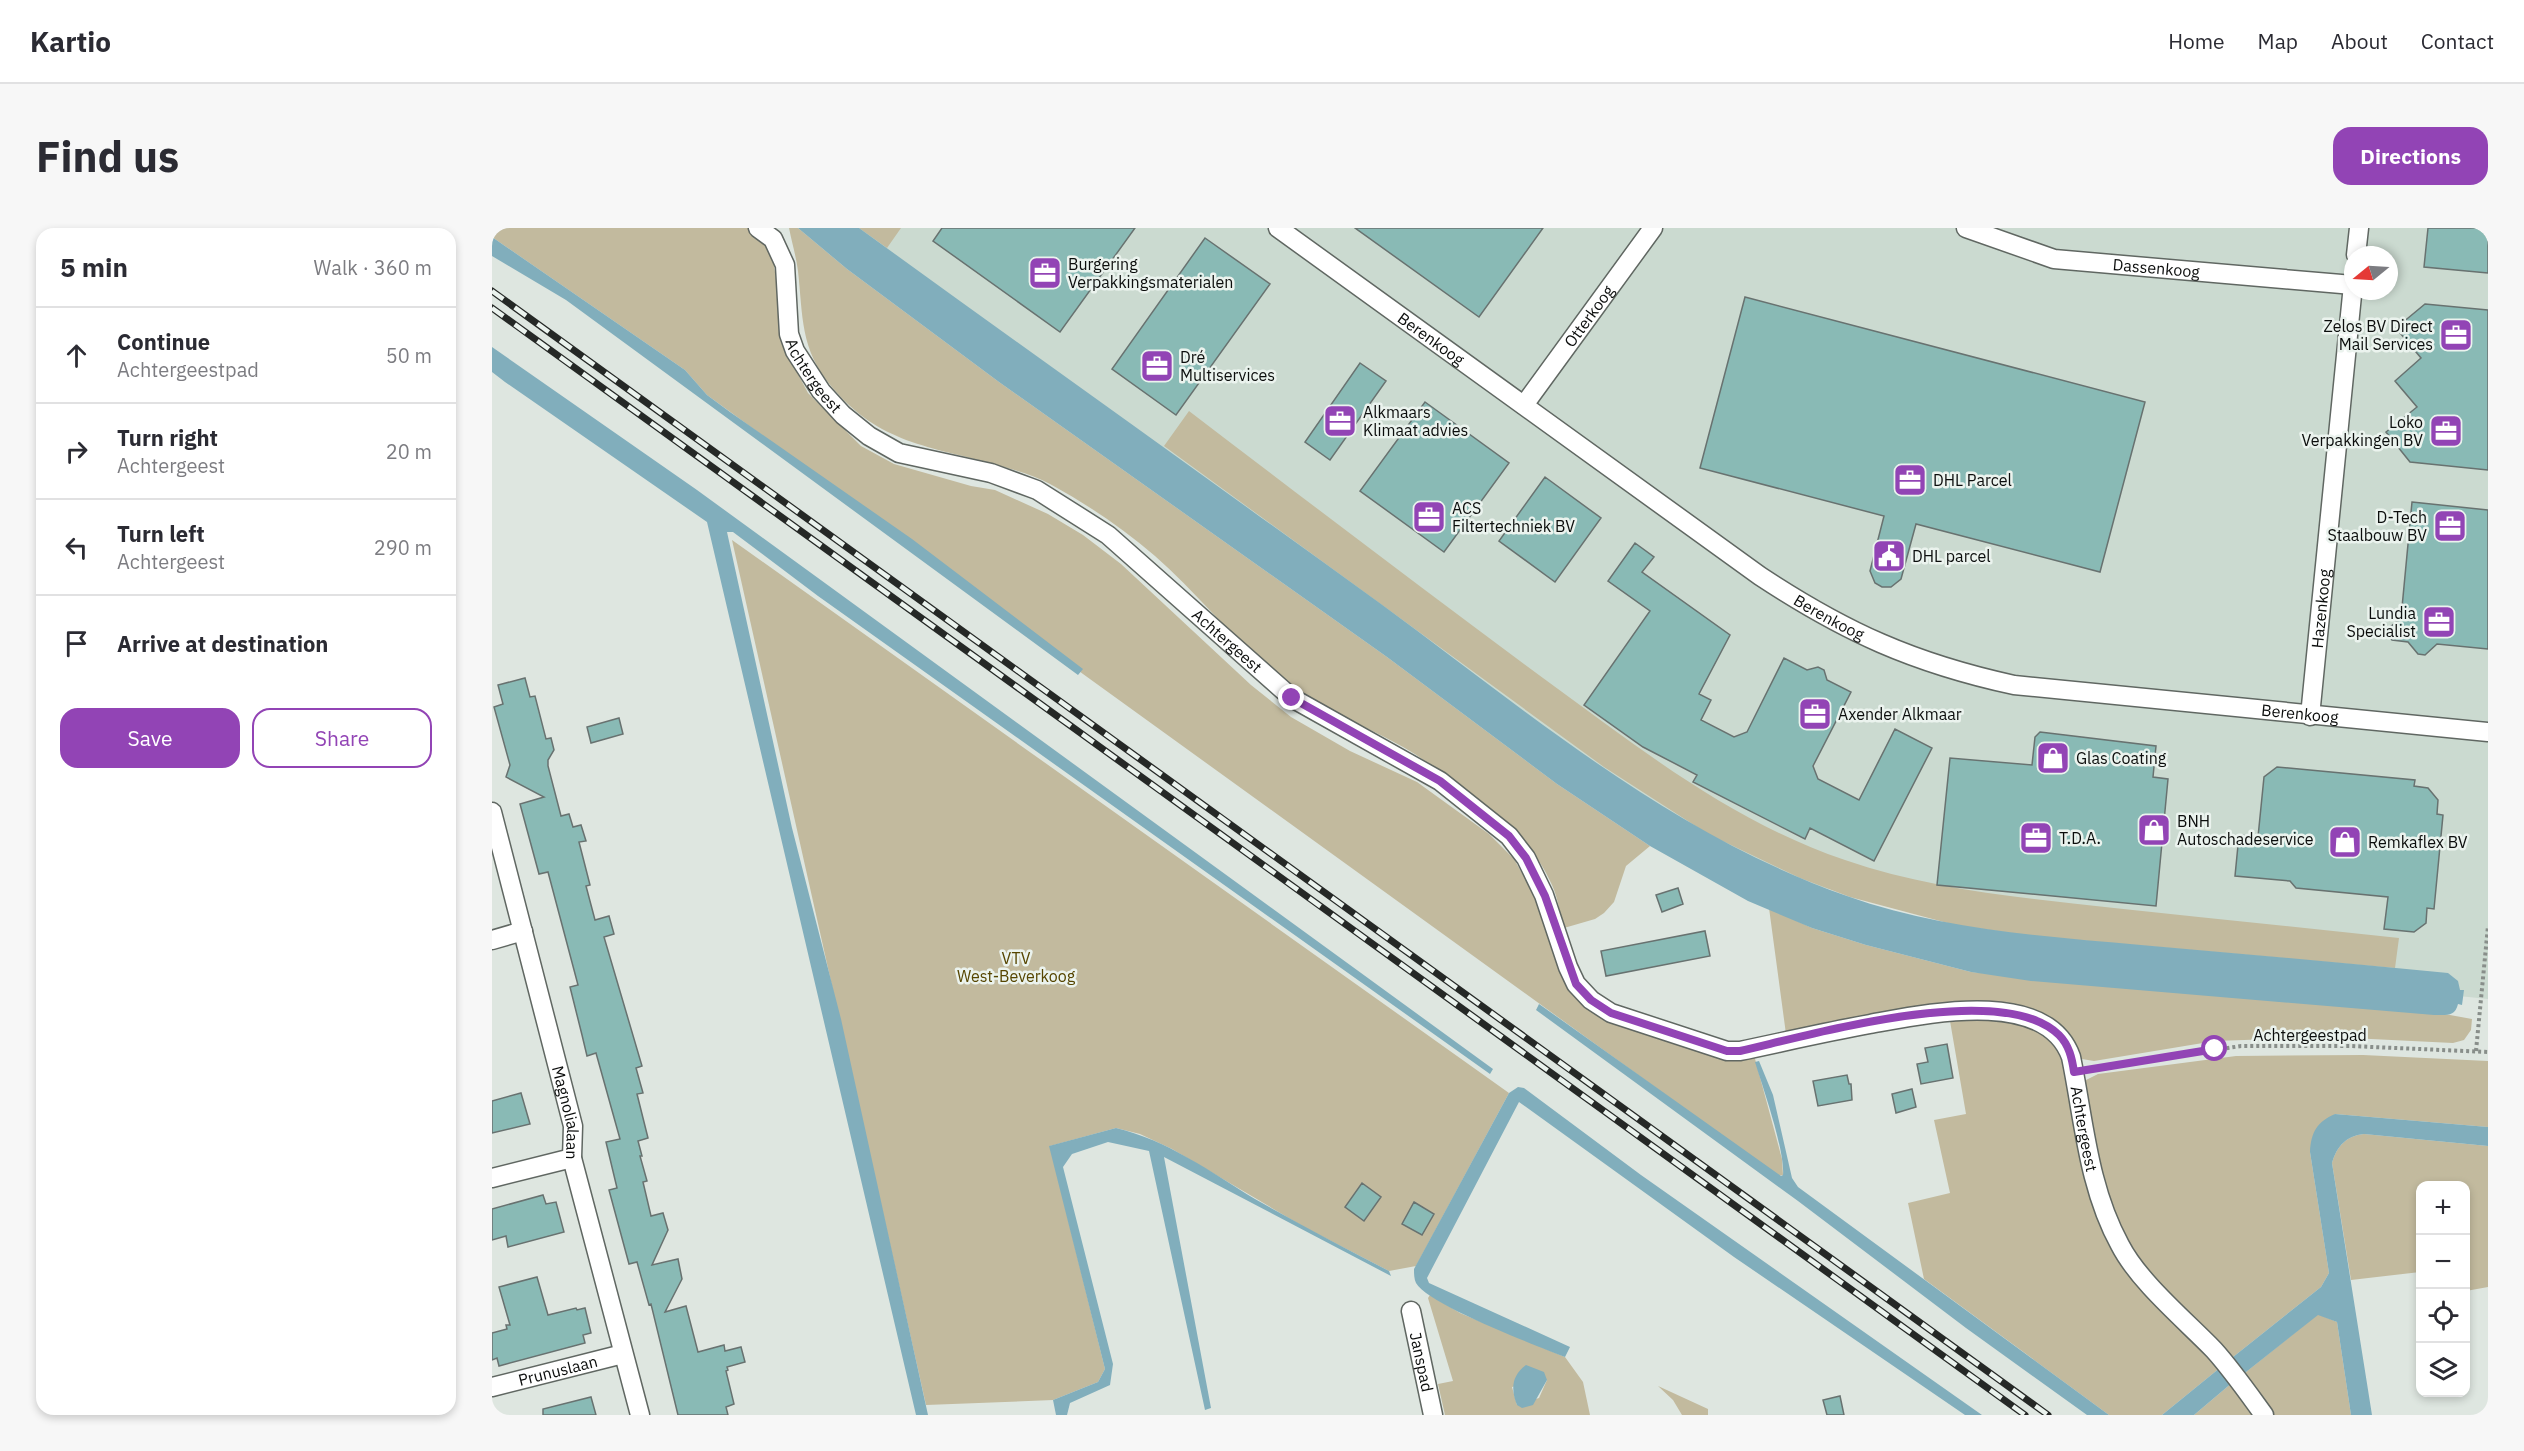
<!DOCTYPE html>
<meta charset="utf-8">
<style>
body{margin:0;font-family:"IBM Plex Sans",sans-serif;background:#f7f7f7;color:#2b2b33}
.controls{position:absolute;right:18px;bottom:18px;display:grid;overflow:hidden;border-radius:12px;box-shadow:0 3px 9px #0003}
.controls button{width:54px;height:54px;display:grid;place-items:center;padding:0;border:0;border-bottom:2px solid #e1e1e2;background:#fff;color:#2b2b33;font:30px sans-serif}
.compass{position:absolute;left:1852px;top:18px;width:54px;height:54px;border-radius:50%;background:#fff;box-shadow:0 3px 9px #0003;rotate:252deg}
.stop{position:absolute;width:18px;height:18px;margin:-14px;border:4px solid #9244b5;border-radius:50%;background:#fff}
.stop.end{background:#9244b5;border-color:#fff;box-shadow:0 2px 6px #0008}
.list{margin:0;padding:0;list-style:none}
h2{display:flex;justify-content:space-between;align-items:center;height:78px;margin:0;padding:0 24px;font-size:26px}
h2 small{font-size:20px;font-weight:400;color:#7c7c81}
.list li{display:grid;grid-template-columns:39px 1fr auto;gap:18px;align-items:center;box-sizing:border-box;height:96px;padding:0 24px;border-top:2px solid #e1e1e2}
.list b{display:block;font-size:22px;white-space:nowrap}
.list p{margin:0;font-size:20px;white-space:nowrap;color:#7c7c81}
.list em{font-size:20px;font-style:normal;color:#7c7c81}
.actions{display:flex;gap:12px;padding:18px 24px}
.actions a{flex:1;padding:14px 0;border:2px solid #9244b5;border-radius:18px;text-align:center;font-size:21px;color:#9244b5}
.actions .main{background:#9244b5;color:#fff}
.icon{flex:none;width:33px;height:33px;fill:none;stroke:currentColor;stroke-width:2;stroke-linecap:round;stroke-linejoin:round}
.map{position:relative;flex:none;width:1996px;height:1187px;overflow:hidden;border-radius:18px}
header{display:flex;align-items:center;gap:36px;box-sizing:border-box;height:84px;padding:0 30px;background:#fff;border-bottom:2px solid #e1e1e2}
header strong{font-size:28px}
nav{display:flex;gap:33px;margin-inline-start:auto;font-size:21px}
.intro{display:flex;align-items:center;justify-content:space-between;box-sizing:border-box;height:144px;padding:0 36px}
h1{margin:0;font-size:42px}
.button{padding:15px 27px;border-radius:18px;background:#9244b5;color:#fff;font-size:21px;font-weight:700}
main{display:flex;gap:36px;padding:0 36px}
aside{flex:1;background:#fff;border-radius:18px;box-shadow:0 3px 9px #0003}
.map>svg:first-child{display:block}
</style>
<header>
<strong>Kartio</strong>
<nav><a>Home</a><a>Map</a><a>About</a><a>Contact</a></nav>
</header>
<div class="intro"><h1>Find us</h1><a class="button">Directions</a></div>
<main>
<aside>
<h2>5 min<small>Walk · 360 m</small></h2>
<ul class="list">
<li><svg class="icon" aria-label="ahead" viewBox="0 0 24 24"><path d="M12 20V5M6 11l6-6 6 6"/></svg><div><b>Continue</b><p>Achtergeestpad</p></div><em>50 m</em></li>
<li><svg class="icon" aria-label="right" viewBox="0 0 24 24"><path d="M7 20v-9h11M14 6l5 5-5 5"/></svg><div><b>Turn right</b><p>Achtergeest</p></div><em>20 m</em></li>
<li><svg class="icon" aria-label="left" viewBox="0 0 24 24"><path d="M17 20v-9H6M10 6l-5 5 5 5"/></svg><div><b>Turn left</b><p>Achtergeest</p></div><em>290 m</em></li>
<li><svg class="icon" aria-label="arrive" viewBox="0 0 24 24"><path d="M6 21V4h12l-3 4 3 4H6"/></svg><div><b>Arrive at destination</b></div></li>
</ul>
<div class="actions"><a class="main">Save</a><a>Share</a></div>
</aside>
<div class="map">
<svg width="1996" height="1187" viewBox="0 0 1996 1187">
<rect width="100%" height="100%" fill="#dee6e0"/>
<path fill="#cbdad0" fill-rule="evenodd" d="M336 0H1996V771L1643 735 1222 633ZM1861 27H1897V63H1861Z"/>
<path fill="#c2ba9e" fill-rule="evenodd" d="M0 0H261L280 25 296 127 316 165 369 218 402 236 479 258 503 262 556 286 591 307 629 336 759 457 799 489 858 523 925 554 997 606 1022 631 1043 668 1082 763 1262 827 1290 931 1291 947 1286 948 591 446 413 311 215 167 193 142 0 9Z
M297 0H306L355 41 507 154 895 429 1065 556 1158 618 1134 638 1122 674 1112 685 1103 691 1072 700C1068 686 1066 670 1060 657 1038 608 996 577 953 547 939 538 926 527 911 519 867 495 817 474 777 441 737 406 703 363 663 328 630 300 595 276 558 256 542 247 523 242 505 237 438 218 387 216 339 158 308 121 311 88 306 43 304 28 300 15 297 0Z
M367 0H409L395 20Z
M697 183C815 273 932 362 1051 450 1147 520 1240 594 1353 632 1440 662 1532 670 1622 680 1717 690 1812 700 1907 710L1903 740 1539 708 1463 697 1358 669 1308 650 1216 606 1112 539 672 218Z
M240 312 1017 865 924 1038 897 1043 812 999 680 921 648 906 624 900 558 918 613 1141 606 1154 561 1172 434 1177Z
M1277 680 1320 700 1374 717 1479 744 1958 787 1980 791 1979 802 1972 812 1961 815 1838 809 1723 813 1602 833 1590 831 1571 800 1505 775 1474 774 1412 783 1294 806Z
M1512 790 1529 795 1570 818 1604 978 1729 1139 1670 1187H1617L1432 1051 1416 975 1458 965 1442 892 1474 886 1458 793Z
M1871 827 1996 833V899L1843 886 1818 924 1837 1045 1829 1059 1736 1133 1645 1033 1617 983 1590 859 1594 852 1606 846 1744 828Z
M1872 906 1996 918V1059L1974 1063V958H1928V1044L1859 1052 1840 935C1845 918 1854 908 1872 906Z
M938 1067 968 1085 1073 1129 1091 1154 1098 1187H953L946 1156 961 1153 936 1070ZM1055 1152 1047 1170 1025 1177 1020 1159Z
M1826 1086 1845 1094 1859 1187H1779L1749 1148Z
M1741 1154 1766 1187H1702Z
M1166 1158 1216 1181V1187H1190L1181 1172Z"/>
<path fill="#81aebc" d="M306 0H367C541 126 715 250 889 376 1036 484 1180 607 1355 668 1450 702 1550 708 1649 717 1751 726 1854 735 1956 745L1966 753 1968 762H1972L1970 777 1966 776C1963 789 1954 787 1942 787L1539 753 1479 744 1374 717 1320 700 1256 673 1158 618 1065 556 895 429 507 154 355 41Z
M0 9 193 142 215 167 238 184 420 311 591 441 586 447 74 72 0 28Z
M0 119 205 262 1001 841 998 846 326 368 241 304H235L300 600 349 791 436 1187H424L215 294 13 154 0 144Z
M1047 776 1289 948 1291 947C1293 922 1271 860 1263 834L1267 833 1281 867 1300 950 1306 959 1617 1187H1595L1474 1100 1306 973 1044 782Z
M1026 859 1032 860 1149 947 1490 1187H1473L1242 1029 1027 874 935 1050 937 1055 1078 1119 1073 1129C1046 1118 936 1077 924 1055 922 1051 922 1045 922 1041L1017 865Z
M1843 886 1996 899V918L1872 906C1854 908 1845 918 1840 935L1880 1187H1859L1845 1094 1826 1087 1749 1148 1736 1133 1829 1059 1837 1045 1818 924C1819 904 1825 894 1843 886Z
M624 900C675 912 719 944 763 971 807 996 852 1020 897 1043L899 1048 672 929 719 1180 713 1182 657 923 616 914 580 926 571 939 621 1136 618 1157 578 1175 575 1187H564L561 1172 606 1154 613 1141 557 918Z
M1034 1137 1052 1144 1055 1152 1041 1177 1030 1180 1025 1177C1019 1162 1019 1148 1034 1137Z
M1729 1139 1741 1154 1702 1187H1670Z"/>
<path fill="#89bab5" stroke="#687270" stroke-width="1.5" d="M450 0H643L568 104 441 13Z
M863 0H1051L987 89Z
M1936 0H1996V45L1932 39Z
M713 10 778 56 684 187 620 141Z
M1253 69 1653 174 1608 344 1424 296 1409 351 1399 359H1390L1383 355 1378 343 1392 288 1208 240Z
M1933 76 1996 82V242L1918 234 1894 204 1925 179 1903 153 1929 130 1904 100Z
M868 135 894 153 838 232 813 214Z
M933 174 1017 235 952 324 868 263Z
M1053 249 1109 290 1063 354 1007 313Z
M1920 274 1996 282V421L1945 416 1933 427 1926 426 1916 414 1900 412 1896 407 1897 400 1909 390Z
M1143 315 1162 329 1150 344 1238 407 1207 466 1219 472 1209 492 1242 509 1255 504 1292 430 1315 442 1326 439 1332 442 1335 452 1359 464 1321 538 1326 551 1367 572 1403 501 1440 520 1382 633 1318 600 1313 611 1201 554 1205 547 1151 519 1092 477 1158 383 1116 353Z
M33 450 38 469 43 468 54 511 59 510 62 522 56 532V538L69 588 77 586 81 599 89 597 94 613 87 614 98 657 94 658 103 692 117 688 122 706 112 709 150 838 144 840 151 865 145 866 156 910 146 913 150 928H148L155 953 151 954 159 988 171 985 176 1002 160 1037 186 1031 190 1051 173 1084 194 1078 206 1124 232 1117 233 1123 249 1119 253 1134 235 1139 236 1142 234 1143 242 1176 234 1179 236 1187H186L159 1076 157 1077 145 1034 137 1036 117 962 125 960 114 914 128 911 104 825 95 828 90 807 78 759 86 757 56 644 47 646 28 576 52 569 14 549 18 537 2 479 11 476 6 457Z
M127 490 131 506 99 515 95 499Z
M1548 504 1664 518 1661 549 1676 551 1664 678 1445 657 1458 530 1540 537 1543 509Z
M1785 539 1923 552 1922 558 1936 560 1946 572 1945 586 1951 587 1942 681 1935 680 1934 695 1922 704 1892 701 1896 669 1804 660 1798 653 1743 648 1747 607 1766 609 1772 549Z
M1186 660 1191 676 1170 684 1164 667Z
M1213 703 1218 728 1114 748 1109 723Z
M1455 816 1461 850 1429 856 1425 836 1436 834 1433 820Z
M1355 847 1357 856H1359L1360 872 1326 878 1321 853Z
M1420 861 1424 879 1404 885 1400 866Z
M29 865 38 896 0 905V873Z
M870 955 889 969 872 993 853 979Z
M51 967 54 976 64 974 72 1004 16 1019 14 1008 0 1012V981Z
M922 974 942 986 930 1007 910 996Z
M45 1049 56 1087 84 1080 85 1082 93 1080 99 1105 91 1107 93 1115 7 1138 5 1130 0 1132V1105L15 1101 14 1097H18L7 1059Z
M1348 1168 1352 1187H1335L1331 1172Z
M99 1169 104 1187H51V1181Z"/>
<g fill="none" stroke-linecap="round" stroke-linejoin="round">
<g stroke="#606762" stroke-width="21">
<g id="street">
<path id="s1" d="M266 0 281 11 293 37 297 106 303 123 329 163 351 187 377 208 407 225 499 245 545 262 616 307 800 470 948 553 1017 608 1034 630 1052 667 1076 739 1084 756 1099 772 1119 785 1235 823H1248C1291 814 1334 804 1378 796 1433 786 1554 759 1579 829 1592 892 1596 959 1628 1017 1647 1054 1693 1092 1722 1122 1740 1142 1756 1165 1772 1187"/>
<path id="s2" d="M786 0 1268 348C1353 404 1421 435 1522 457L1996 504"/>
<path id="s3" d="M1474 0 1562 31 1861 57"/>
<path d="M1864 27 1867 0"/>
<path id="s4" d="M1032 177 1161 0"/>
<path id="s5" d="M1818 488 1861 57"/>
<path id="s6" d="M0 584 81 898 80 930 148 1187"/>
<path d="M0 712 31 703"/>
<path d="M0 950 80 930"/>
<path id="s7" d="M919 1083 941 1187"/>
<path id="s8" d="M0 1159 131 1126"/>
</g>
</g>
<path stroke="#888e8a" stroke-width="4" stroke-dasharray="3 3" stroke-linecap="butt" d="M1984 823 1996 698
M1598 841 1749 818H1858L1996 824"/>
<use href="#street" stroke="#fff" stroke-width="18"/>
<g stroke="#252826" stroke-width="7">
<path id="rail" d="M0 63 1556 1187
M0 80 1533 1187"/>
</g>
<use href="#rail" stroke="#ebf3ee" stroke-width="4.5" stroke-dasharray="14" stroke-linecap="butt"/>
</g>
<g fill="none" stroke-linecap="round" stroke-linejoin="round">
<path stroke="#9244b5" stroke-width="8" d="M800 470 948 553 1017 608 1034 630 1053 668 1084 756 1099 772 1119 785 1235 823H1248C1319 807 1510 751 1567 807 1577 817 1580 830 1582 844L1723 821"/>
</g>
<defs>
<g id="office-square" transform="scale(1.725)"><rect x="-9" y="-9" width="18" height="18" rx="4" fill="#9244b5" stroke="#ebf3ee"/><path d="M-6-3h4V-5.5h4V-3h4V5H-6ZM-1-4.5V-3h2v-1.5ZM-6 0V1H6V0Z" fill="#fff"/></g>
<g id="civic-square" transform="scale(1.725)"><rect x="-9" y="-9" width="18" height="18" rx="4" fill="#9244b5" stroke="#ebf3ee"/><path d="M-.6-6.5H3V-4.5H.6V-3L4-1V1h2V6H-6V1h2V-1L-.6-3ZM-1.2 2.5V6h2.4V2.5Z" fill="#fff"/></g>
<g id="shop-square" transform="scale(1.725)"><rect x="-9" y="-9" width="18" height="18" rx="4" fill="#9244b5" stroke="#ebf3ee"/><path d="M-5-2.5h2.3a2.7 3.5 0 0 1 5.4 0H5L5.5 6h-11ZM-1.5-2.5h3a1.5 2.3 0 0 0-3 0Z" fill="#fff"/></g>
</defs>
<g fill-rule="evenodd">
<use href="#office-square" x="553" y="45"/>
<use href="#office-square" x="1964" y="107"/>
<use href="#office-square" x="665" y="138"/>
<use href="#office-square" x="848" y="193"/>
<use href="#office-square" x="1954" y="203"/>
<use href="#office-square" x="1418" y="252"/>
<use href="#office-square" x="937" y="289"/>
<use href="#office-square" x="1958" y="298"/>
<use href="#civic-square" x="1397" y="328"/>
<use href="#office-square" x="1947" y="394"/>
<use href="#office-square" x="1323" y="486"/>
<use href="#shop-square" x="1561" y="530"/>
<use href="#shop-square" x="1662" y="602"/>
<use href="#office-square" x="1544" y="610"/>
<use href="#shop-square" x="1853" y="614"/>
</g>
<g text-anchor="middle" stroke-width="5" stroke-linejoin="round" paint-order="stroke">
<g font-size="16" fill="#0b0d0c" stroke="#ebf3ee" text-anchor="start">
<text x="576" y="42">Burgering<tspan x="576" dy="18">Verpakkingsmaterialen</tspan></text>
<text x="1941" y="104" text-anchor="end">Zelos BV Direct<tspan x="1941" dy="18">Mail Services</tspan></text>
<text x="688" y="135">Dré<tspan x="688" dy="18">Multiservices</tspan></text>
<text x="871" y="190">Alkmaars<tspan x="871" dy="18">Klimaat advies</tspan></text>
<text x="1931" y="200" text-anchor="end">Loko<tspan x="1931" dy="18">Verpakkingen BV</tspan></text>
<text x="1441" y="258">DHL Parcel</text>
<text x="960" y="286">ACS<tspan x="960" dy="18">Filtertechniek BV</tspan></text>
<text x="1935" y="295" text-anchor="end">D-Tech<tspan x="1935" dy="18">Staalbouw BV</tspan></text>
<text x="1420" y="334">DHL parcel</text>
<text x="1924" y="391" text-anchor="end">Lundia<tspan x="1924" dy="18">Specialist</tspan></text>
<text x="1346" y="492">Axender Alkmaar</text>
<text x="1584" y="536">Glas Coating</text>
<text x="1685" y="599">BNH<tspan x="1685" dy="18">Autoschadeservice</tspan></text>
<text x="1567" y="616">T.D.A.</text>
<text x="1876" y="620">Remkaflex BV</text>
</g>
<g font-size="16" fill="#0b0d0c" stroke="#ebf3ee">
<text dy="6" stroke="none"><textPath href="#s3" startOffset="196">Dassenkoog</textPath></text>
<text dy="6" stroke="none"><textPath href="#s4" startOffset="110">Otterkoog</textPath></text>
<text dy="6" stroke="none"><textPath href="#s2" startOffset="189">Berenkoog</textPath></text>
<text dy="6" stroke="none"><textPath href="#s1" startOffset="165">Achtergeest</textPath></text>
<text dy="6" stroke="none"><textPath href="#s5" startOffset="108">Hazenkoog</textPath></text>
<text dy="6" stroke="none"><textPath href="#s2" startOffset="675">Berenkoog</textPath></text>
<text dy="6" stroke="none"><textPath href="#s1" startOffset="669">Achtergeest</textPath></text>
<text dy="6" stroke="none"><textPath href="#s2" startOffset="1160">Berenkoog</textPath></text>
<text x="1818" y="813">Achtergeestpad</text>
<text dy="6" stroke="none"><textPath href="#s6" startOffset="310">Magnolialaan</textPath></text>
<text dy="6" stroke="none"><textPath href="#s1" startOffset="1784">Achtergeest</textPath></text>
<text dy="6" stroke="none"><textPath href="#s7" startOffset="52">Janspad</textPath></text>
<text dy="6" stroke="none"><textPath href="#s8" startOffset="68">Prunuslaan</textPath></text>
</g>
<g font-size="16" fill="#564500" stroke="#ebf3ee">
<text x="524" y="736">VTV<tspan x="524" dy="18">West-Beverkoog</tspan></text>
</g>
</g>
</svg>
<div class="controls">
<button>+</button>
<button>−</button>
<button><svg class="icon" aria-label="locate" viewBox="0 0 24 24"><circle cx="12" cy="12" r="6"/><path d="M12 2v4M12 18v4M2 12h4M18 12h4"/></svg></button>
<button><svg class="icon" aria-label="layers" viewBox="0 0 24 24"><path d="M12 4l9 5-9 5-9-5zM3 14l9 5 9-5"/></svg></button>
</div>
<svg class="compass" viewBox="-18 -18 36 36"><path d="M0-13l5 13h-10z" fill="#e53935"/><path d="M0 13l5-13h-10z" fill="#7c7c81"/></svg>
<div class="stop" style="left:1723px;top:821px"></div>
<div class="stop end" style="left:800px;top:470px"></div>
</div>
</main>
